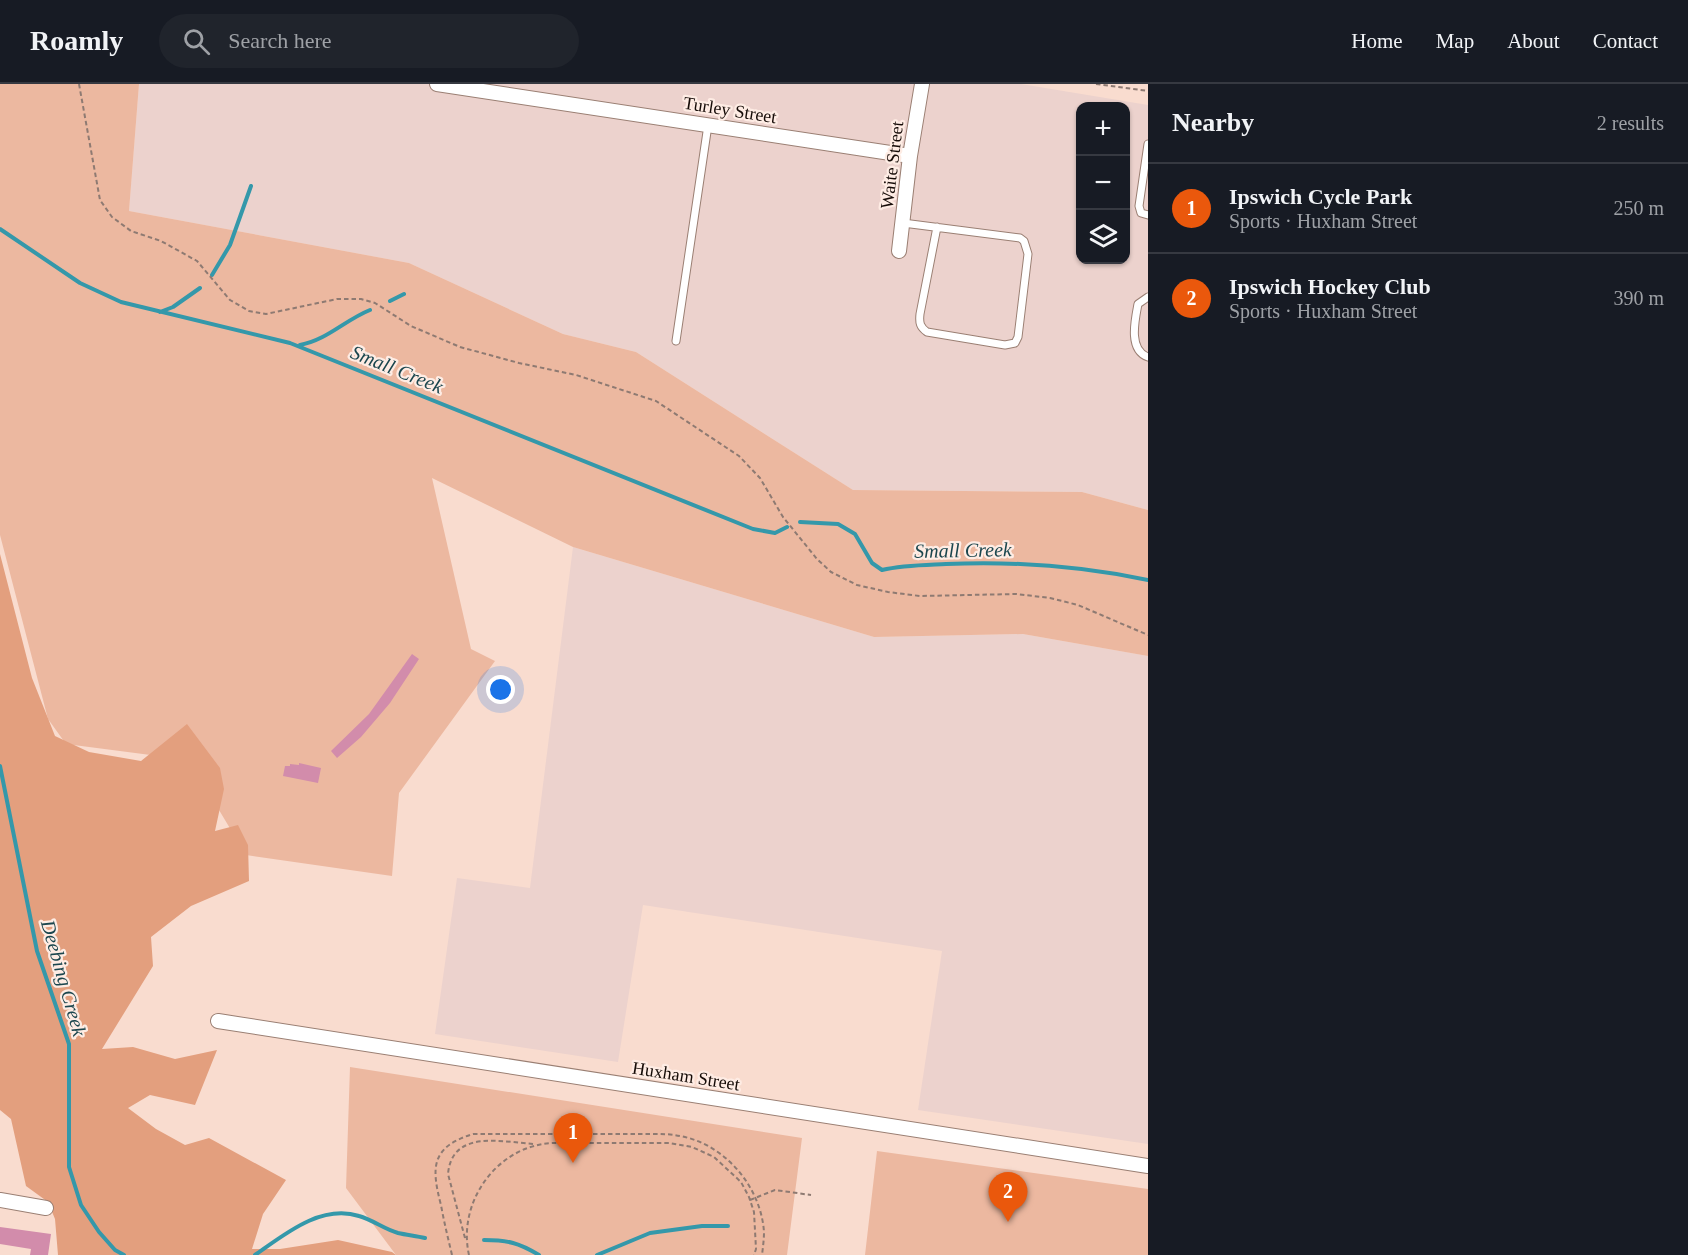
<!DOCTYPE html>
<meta charset="utf-8">
<style>
body{margin:0;font-family:"Times New Roman",serif;background:#20242c;color:#f1f3f6}
.controls{position:absolute;right:18px;top:18px;display:grid;overflow:hidden;border-radius:12px;box-shadow:0 2px 4px #0004}
.controls button{width:54px;height:54px;display:grid;place-items:center;padding:0;border:0;border-bottom:2px solid #363941;background:#171b24;color:#f1f3f6;font:30px sans-serif}
.you{position:absolute;left:501px;top:606px;width:21px;height:21px;margin:-15px;border:4px solid #fff;border-radius:50%;background:#1a73e8;box-shadow:0 0 0 9px #1a73e833}
.badge{display:grid;place-items:center;width:39px;height:39px;border-radius:50%;background:#ea580c;color:#fff;font-size:20px;font-weight:700}
.pin{position:absolute;translate:-50% -50px;filter:drop-shadow(0 2px 3px #0008)}
.pin::after{content:'';position:absolute;top:32px;width:21px;height:18px;background:inherit;clip-path:polygon(0 0,100% 0,50% 100%)}
.list{margin:0;padding:0;list-style:none}
h2{display:flex;justify-content:space-between;align-items:center;height:78px;margin:0;padding:0 24px;font-size:26px}
h2 small{font-size:20px;font-weight:400;color:#9ea1a6}
.list li{display:grid;grid-template-columns:39px 1fr auto;gap:18px;align-items:center;box-sizing:border-box;height:90px;padding:0 24px;border-top:2px solid #363941}
.list b{display:block;font-size:22px;white-space:nowrap}
.list p{margin:0;font-size:20px;white-space:nowrap;color:#9ea1a6}
.list em{font-size:20px;font-style:normal;color:#9ea1a6}
.icon{flex:none;width:33px;height:33px;fill:none;stroke:currentColor;stroke-width:2;stroke-linecap:round;stroke-linejoin:round}
.map{position:relative;flex:none;width:1148px;height:1171px;overflow:hidden}
header{display:flex;align-items:center;gap:36px;box-sizing:border-box;height:84px;padding:0 30px;background:#171b24;border-bottom:2px solid #363941}
header strong{font-size:28px}
nav{display:flex;gap:33px;margin-inline-start:auto;font-size:21px}
.search{width:420px;height:54px;background:#20242c;display:flex;align-items:center;gap:15px;box-sizing:border-box;padding:0 21px;border-radius:33px;color:#9ea1a6;font-size:22px}
main{display:flex}
aside{flex:1;background:#171b24}
.map>svg:first-child{display:block}
</style>
<header>
<strong>Roamly</strong>
<div class="search"><svg class="icon" aria-label="search" viewBox="0 0 24 24"><circle cx="10" cy="10" r="6"/><path d="M15 15l6 6"/></svg>Search here</div>
<nav><a>Home</a><a>Map</a><a>About</a><a>Contact</a></nav>
</header>
<main>
<div class="map">
<svg width="1148" height="1171" viewBox="0 0 1148 1171">
<rect width="100%" height="100%" fill="#f9dccf"/>
<path fill="#ecd2cd" fill-rule="evenodd" d="M139 0H1021L1148 21V426L1082 408 853 406 636 268 563 250 409 179 129 127ZM1080 22H1126V176H1080Z
M573 463 874 553 1023 550 1148 572V1060L918 1026 942 867 643 821 618 978 435 950 457 794 530 804Z"/>
<path fill="#ecb8a0" d="M0 0H139L129 127 409 179 563 250 636 268 853 406 1082 408 1148 426V572L1023 550 874 553 573 463 432 394 471 565 495 577 399 709 392 792 246 771 189 676 66 660 48 635 0 451Z
M350 983 802 1054 787 1171H396L346 1104Z
M877 1067 1148 1105V1171H865Z"/>
<path fill="#e39f7e" d="M0 470 32 594 55 652 89 668 141 677 187 640 220 684 224 705 215 747 238 741 248 761 249 797 191 822 151 853 153 882 102 965 133 963 175 975 217 966 195 1021 150 1011 128 1024 156 1045 185 1061 209 1054 286 1096 263 1130 252 1165H280L338 1156 392 1168 396 1171H58L55 1135 48 1118 26 1102 11 1035 0 1026Z"/>
<g fill="none" stroke-linecap="round" stroke-linejoin="round">
<path stroke="#3498aa" stroke-width="4" d="M0 145 80 199 121 218 290 259 753 445 775 449 787 443
M212 191 230 161 251 102
M390 217 404 210
M160 228 173 223 200 204
M300 261C327 256 345 236 370 226
M800 438 838 440 855 450 872 479 882 486C903 481 925 481 946 480 1014 477 1081 482 1148 496
M0 682 37 867 69 960V1083L81 1121 99 1148 115 1166 124 1171
M484 1156C508 1156 519 1159 539 1171
M255 1171C285 1150 321 1120 359 1132 373 1136 384 1145 398 1149 407 1151 416 1152 425 1154
M597 1171 650 1149 702 1142H728"/>
</g>
<path fill="#d28cab" d="M412 570 419 575 390 619 361 653 337 674 331 667 369 630Z
M299 679 321 684 318 699 283 692 285 682H290V680L299 681Z
M0 1143 51 1150 48 1171H30L31 1165 0 1160Z"/>
<g fill="none" stroke-linecap="round" stroke-linejoin="round">
<g stroke="#9a7f73" stroke-width="9">
<path id="lane" d="M1148 60 1139 122 1141 129 1148 131
M903 139 1020 154 1024 157 1028 170 1018 253 1015 259 1005 261 927 248C920 243 919 239 920 230L937 143
M1148 213 1138 220C1135 236 1128 266 1148 273
M676 257 708 41"/>
</g>
<g stroke="#9a7f73" stroke-width="16">
<path id="street" d="M437 0 910 72
M899 167 910 72 922 0
M218 937 1148 1082
M0 1116 46 1124"/>
</g>
<path stroke="#8e7a72" stroke-width="2" stroke-dasharray="4.5 3" stroke-linecap="butt" d="M79 0 100 116 112 133 131 147 161 157 197 177 230 216 249 227 266 230 337 215H361L375 219 411 242 460 263 519 279 576 291 656 317 739 372 760 394 783 433 817 475 831 488 857 501 888 508 920 512 1016 510 1050 514 1078 521 1148 551
M1096 0 1148 7
M750 1116 775 1106 811 1111
M465 1154 448 1090C452 1045 502 1058 534 1060
M452 1171C448 1154 444 1138 441 1121 431 1083 431 1063 473 1050H652C662 1050 671 1050 680 1052 725 1060 761 1103 764 1148 764 1155 763 1163 762 1171
M469 1171C457 1118 497 1062 552 1059H669L692 1063 714 1073 741 1098 749 1113 754 1128 756 1165 754 1171"/>
<use href="#lane" stroke="#fff" stroke-width="7"/>
<use href="#street" stroke="#fff" stroke-width="14"/>
</g>
<g text-anchor="middle" stroke-width="4.5" stroke-linejoin="round" paint-order="stroke">
<g font-size="18" fill="#150b07" stroke="#feece4">
<text transform="translate(730 26) rotate(9)" y="6">Turley Street</text>
<text transform="translate(892 81) rotate(-83)" y="6">Waite Street</text>
<text transform="translate(686 992) rotate(9)" y="6">Huxham Street</text>
</g>
<g font-size="20" font-style="italic" fill="#1b464e" stroke="#feece4">
<text transform="translate(397 285) rotate(22)" y="7">Small Creek</text>
<text transform="translate(963 466) rotate(-1)" y="7">Small Creek</text>
<text transform="translate(64 894) rotate(74)" y="7">Deebing Creek</text>
</g>
</g>
</svg>
<div class="controls">
<button>+</button>
<button>−</button>
<button><svg class="icon" aria-label="layers" viewBox="0 0 24 24"><path d="M12 4l9 5-9 5-9-5zM3 14l9 5 9-5"/></svg></button>
</div>
<div class="you"></div>
<div class="pin badge" style="left:573px;top:1079px">1</div>
<div class="pin badge" style="left:1008px;top:1138px">2</div>
</div>
<aside>
<h2>Nearby<small>2 results</small></h2>
<ul class="list">
<li><span class="badge">1</span><div><b>Ipswich Cycle Park</b><p>Sports · Huxham Street</p></div><em>250 m</em></li>
<li><span class="badge">2</span><div><b>Ipswich Hockey Club</b><p>Sports · Huxham Street</p></div><em>390 m</em></li>
</ul>
</aside>
</main>
